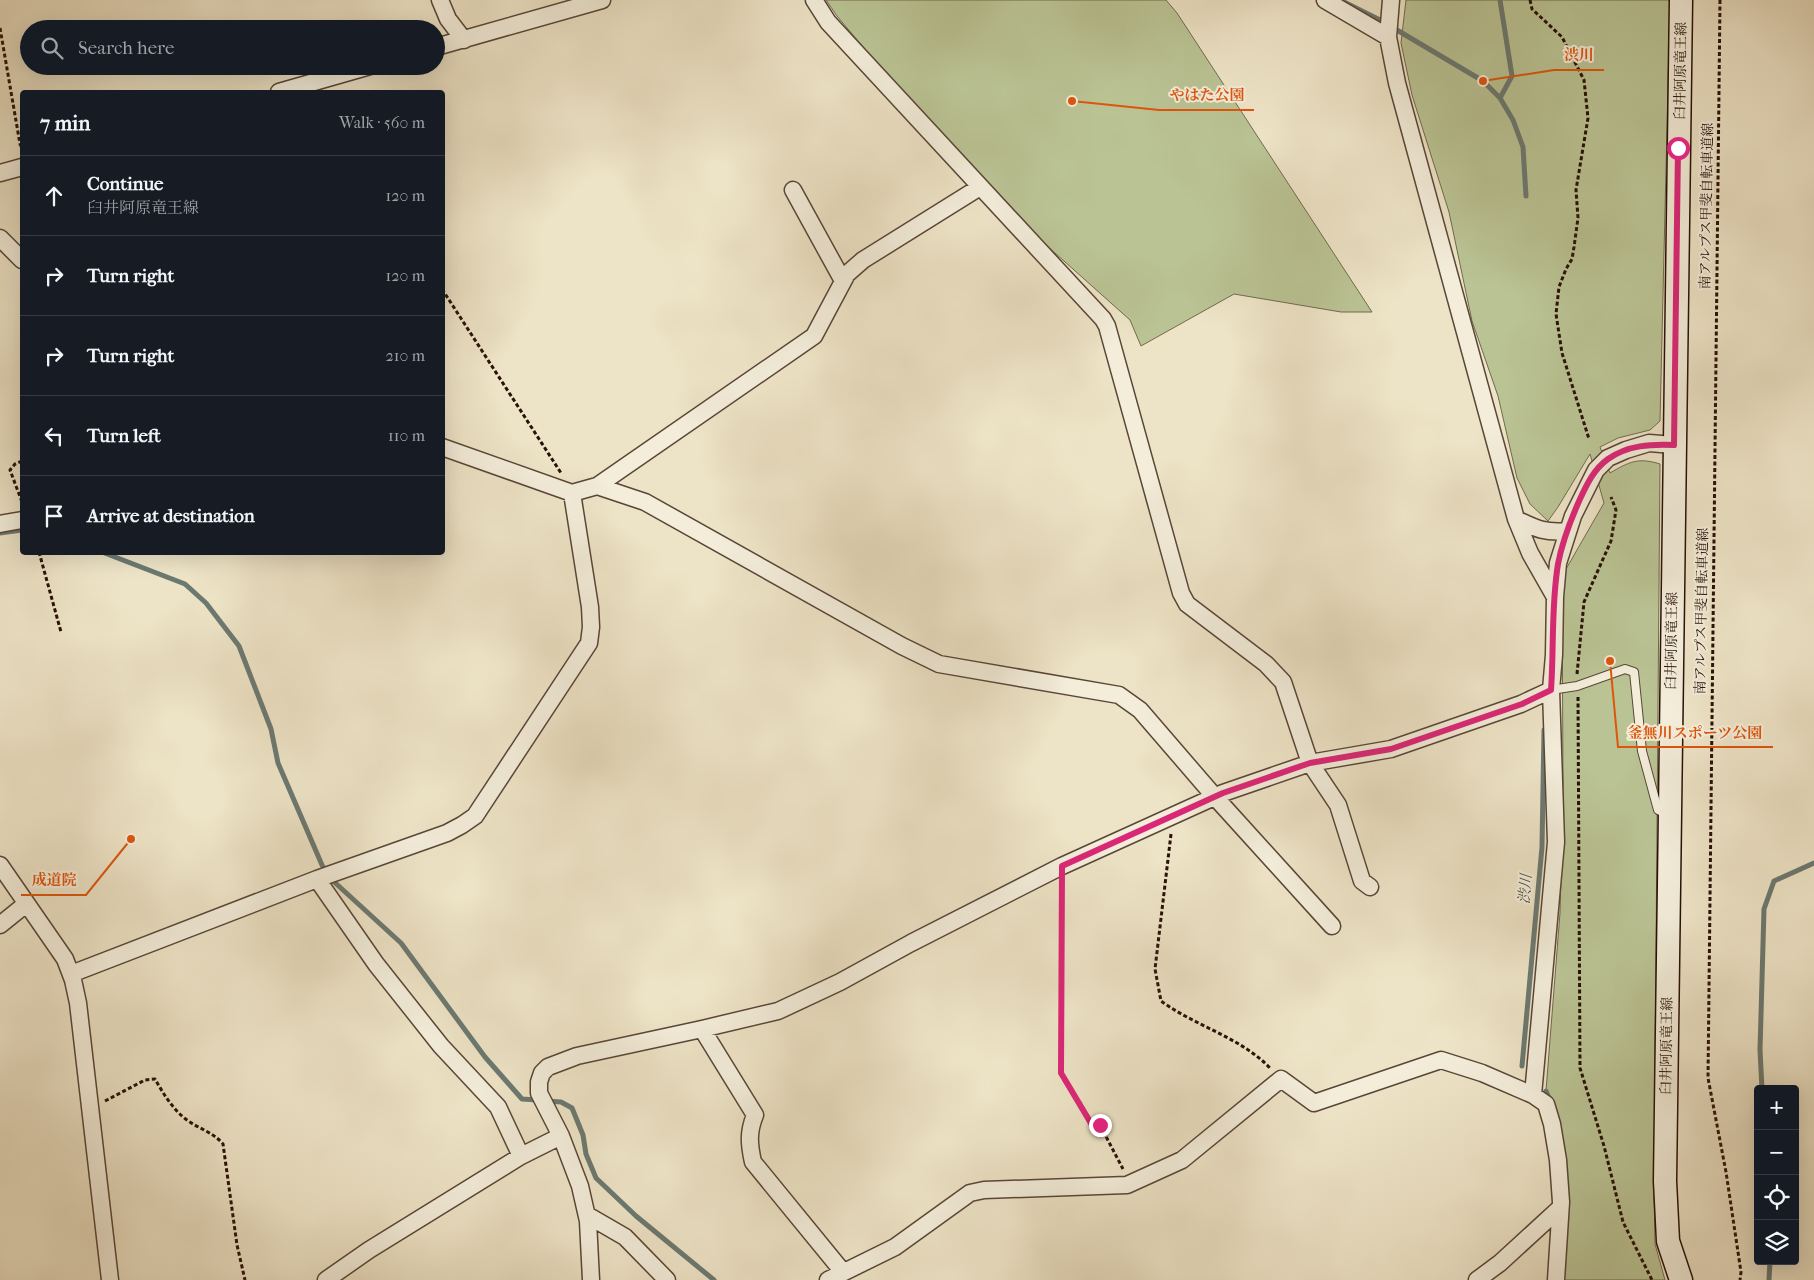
<!DOCTYPE html>
<meta charset="utf-8">
<style>
body{margin:0;font-family:"IM FELL French Canon","Noto Serif JP",serif;background:#20242c;color:#f1f3f6}
.controls{position:absolute;right:15px;bottom:15px;display:grid;overflow:hidden;border-radius:5px;box-shadow:0 5px 20px #0002}
.controls button{width:45px;height:45px;display:grid;place-items:center;padding:0;border:0;border-bottom:1px solid #363941;background:#171b24;color:#f1f3f6;font:25px sans-serif}
.stop{position:absolute;width:15px;height:15px;margin:-11px;border:4px solid #db2777;border-radius:50%;background:#fff}
.stop.end{background:#db2777;border-color:#fff;box-shadow:0 1px 5px #0008}
.list{margin:0;padding:0;list-style:none}
h2{display:flex;justify-content:space-between;align-items:center;height:65px;margin:0;padding:0 20px;font-size:21px}
h2 small{font-size:16px;font-weight:400;color:#9ea1a6}
.list li{display:grid;grid-template-columns:32px 1fr auto;gap:15px;align-items:center;box-sizing:border-box;height:80px;padding:0 20px;border-top:1px solid #363941}
.list b{display:block;font-size:19px;white-space:nowrap}
.list p{margin:0;font-size:16px;white-space:nowrap;color:#9ea1a6}
.list em{font-size:16px;font-style:normal;color:#9ea1a6}
.icon{flex:none;width:28px;height:28px;fill:none;stroke:currentColor;stroke-width:2;stroke-linecap:round;stroke-linejoin:round}
.map{position:relative;flex:none;width:1814px;height:1280px;overflow:hidden}
.search{position:absolute;background:#171b24;box-shadow:0 5px 20px #0002;left:20px;top:20px;width:425px;height:55px;display:flex;align-items:center;gap:12px;box-sizing:border-box;padding:0 18px;border-radius:28px;color:#9ea1a6;font-size:19px}
.panel{position:absolute;background:#171b24;box-shadow:0 5px 20px #0002;left:20px;top:90px;width:425px;height:465px;border-radius:5px}
.map>svg:first-child{display:block}
</style>
<div class="map">
<svg width="1814" height="1280" viewBox="0 0 1814 1280">
<rect width="100%" height="100%" fill="#ede3c6"/>
<filter id="stains"><feTurbulence type="fractalNoise" baseFrequency=".004" numOctaves="4"/><feColorMatrix values="0 0 0 0 .2 0 0 0 0 .09 0 0 0 0 .02 0 0 0 .5 -.17"/></filter>
<radialGradient id="worn" r=".72"><stop offset=".6" stop-color="#630" stop-opacity="0"/><stop offset="1" stop-color="#630" stop-opacity=".3"/></radialGradient>
<path fill="#bac394" stroke="#716a4e" d="M826 0H1166L1177 13 1372 312H1341L1234 294 1141 346 1130 320 980 186 837 16Z
M1406 0H1670L1660 421 1650 430 1618 438 1600 447 1610 473C1629 462 1638 457 1660 464L1654 1193 1655 1244 1665 1280H1561L1553 1107 1546 1091 1560 913 1563 787 1562 576 1604 503 1590 454 1558 507 1548 521 1530 504 1517 478 1498 396 1472 321 1449 212 1412 95 1401 43Z"/>
<g fill="none" stroke-linecap="round" stroke-linejoin="round">
<path stroke="#6c7971" stroke-width="5" d="M1342 1 1380 20 1483 81 1500 98 1513 120 1523 147 1526 196
M1500 98 1512 76 1500 0
M0 533 22 530
M102 552 185 584 206 603 239 646 271 729 278 763 322 865 331 879 401 943 485 1057 522 1099 538 1100
M1522 1066 1542 847 1544 730
M1762 1089 1760 1050 1764 909 1774 881 1814 863
M1546 1091 1550 1101
M547 1101 561 1102 572 1108 583 1135 586 1154 596 1178 636 1216 714 1280
M1769 1280 1770 1261"/>
<g stroke="#594637" stroke-width="10">
<path id="service" d="M1551 690 1577 686 1625 669 1634 672 1642 751 1658 810 1668 815"/>
</g>
<g stroke="#594637" stroke-width="19">
<path id="minor" d="M440 0 448 19 464 40
M814 0 828 22 1103 319 1107 326 1181 593 1187 604 1266 664 1283 682 1310 763 1338 805 1362 881 1370 887
M1325 0 1388 37
M1391 0 1388 37 1397 83 1516 519 1530 553 1555 597
M436 47 602 0
M279 92 370 66
M0 173 22 167
M793 190 843 281
M0 238 22 260
M442 447 572 493 597 486 814 336 847 274 863 260 980 187
M597 486 645 502 902 646 939 664 1119 695 1140 710 1215 797 1332 926
M1516 519C1537 529 1544 533 1568 531
M0 524 22 520
M0 865 65 959 73 980 78 1003 110 1280
M317 879 376 964 441 1046 498 1107 521 1156
M0 925 26 904
M71 974 317 879 447 833 462 825 475 816 589 643 591 627 590 607 572 493
M702 1029 755 1115C748 1132 749 1144 753 1162L843 1272
M1533 1095 1556 842 1551 690 1554 655 1555 597 1558 563 1573 516 1596 470 1608 458 1626 450 1649 443 1674 445
M561 1136 539 1093V1082L542 1073 548 1067 577 1056 702 1029 778 1011 840 982 911 943 1062 866 1223 793 1310 763 1391 749 1521 704 1551 690
M587 1215 625 1237 667 1280
M326 1280 369 1250 521 1156 561 1136 580 1186 588 1221 591 1280
M828 1280 895 1247 970 1193 984 1190 1127 1185 1182 1160 1281 1079 1314 1103 1441 1060 1482 1073 1533 1095 1546 1104 1552 1124 1558 1160 1561 1202 1556 1280
M1477 1280 1500 1263 1560 1208"/>
</g>
<g stroke="#281107" stroke-width="25">
<path id="secondary" d="M1681 1280 1668 1241 1665 1181 1681 0"/>
</g>
<path stroke="#281107" stroke-width="3" stroke-dasharray="4 2.5" stroke-linecap="butt" d="M1530 0 1532 9 1562 37 1584 80 1588 118 1576 190 1578 218 1574 247 1572 259 1566 269 1559 287 1556 314 1562 353 1589 439
M1720 0 1708 1078 1726 1172 1741 1272 1740 1280
M0 28 20 144 22 148
M442 289 561 473
M22 461 15 464 10 470 22 502
M39 552 61 632
M1577 674 1584 602 1611 541 1616 510 1611 497
M1578 697 1580 1068 1604 1146 1623 1222 1652 1280
M1171 834 1155 969 1161 1001C1195 1026 1240 1037 1270 1068
M1062 882 1061 1073 1092 1125H1100L1123 1169
M105 1101 145 1080 155 1079C163 1093 173 1110 187 1120 199 1129 213 1132 223 1144L237 1245 245 1280"/>
<use href="#service" stroke="#f3edda" stroke-width="8"/>
<use href="#minor" stroke="#f3edda" stroke-width="16"/>
<use href="#secondary" stroke="#f3edda" stroke-width="22"/>
</g>
<g fill="none" stroke-linecap="round" stroke-linejoin="round">
<path stroke="#db2777" stroke-width="6" d="M1100 1125H1092L1061 1073 1062 866 1223 793 1310 763 1391 749 1522 704 1551 690C1554 649 1551 606 1558 564 1562 543 1571 519 1580 499 1587 484 1594 469 1608 459 1628 445 1651 444 1674 445L1678 148"/>
</g>
<g text-anchor="middle" stroke-width="4" stroke-linejoin="round" paint-order="stroke">
<g font-size="14" fill="#281107" stroke="#f3edda">
<text transform="translate(1680 71) rotate(-89)" y="5">臼井阿原竜王線</text>
<text transform="translate(1706 206) rotate(-89)" y="5">南アルプス甲斐自転車道線</text>
<text transform="translate(1701 611) rotate(-89)" y="5">南アルプス甲斐自転車道線</text>
<text transform="translate(1671 641) rotate(-89)" y="5">臼井阿原竜王線</text>
<text transform="translate(1666 1046) rotate(-89)" y="5">臼井阿原竜王線</text>
</g>
<g font-size="15" font-style="italic" fill="#504e45" stroke="#f3edda">
<text transform="translate(1525 889) rotate(-85)" y="5">渋川</text>
</g>
</g>
<path fill="none" stroke="#de550c" stroke-width="2" d="M1483 81L1554 70H1604M1072 101L1159 110H1254M1610 661L1618 747H1773M131 839L86 895H21"/>
<g fill="#de550c" stroke="#f3edda" stroke-width="2">
<circle cx="1483" cy="81" r="5"/>
<circle cx="1072" cy="101" r="5"/>
<circle cx="1610" cy="661" r="5"/>
<circle cx="131" cy="839" r="5"/>
</g>
<g font-size="15" text-anchor="middle" font-weight="bold" fill="#de550c" stroke="#f3edda" stroke-width="4" stroke-linejoin="round" paint-order="stroke">
<text x="1579" y="60">渋川</text>
<text x="1207" y="100">やはた公園</text>
<text x="1695" y="738">釜無川スポーツ公園</text>
<text x="54" y="885">成道院</text>
</g>
<rect width="100%" height="100%" filter="url(#stains)"/>
<rect width="100%" height="100%" fill="url(#worn)"/>
</svg>
<div class="controls">
<button>+</button>
<button>−</button>
<button><svg class="icon" aria-label="locate" viewBox="0 0 24 24"><circle cx="12" cy="12" r="6"/><path d="M12 2v4M12 18v4M2 12h4M18 12h4"/></svg></button>
<button><svg class="icon" aria-label="layers" viewBox="0 0 24 24"><path d="M12 4l9 5-9 5-9-5zM3 14l9 5 9-5"/></svg></button>
</div>
<div class="stop" style="left:1678px;top:148px"></div>
<div class="stop end" style="left:1100px;top:1125px"></div>
<div class="search"><svg class="icon" aria-label="search" viewBox="0 0 24 24"><circle cx="10" cy="10" r="6"/><path d="M15 15l6 6"/></svg>Search here</div>
<section class="panel">
<h2>7 min<small>Walk · 560 m</small></h2>
<ul class="list">
<li><svg class="icon" aria-label="ahead" viewBox="0 0 24 24"><path d="M12 20V5M6 11l6-6 6 6"/></svg><div><b>Continue</b><p>臼井阿原竜王線</p></div><em>120 m</em></li>
<li><svg class="icon" aria-label="right" viewBox="0 0 24 24"><path d="M7 20v-9h11M14 6l5 5-5 5"/></svg><div><b>Turn right</b></div><em>120 m</em></li>
<li><svg class="icon" aria-label="right" viewBox="0 0 24 24"><path d="M7 20v-9h11M14 6l5 5-5 5"/></svg><div><b>Turn right</b></div><em>210 m</em></li>
<li><svg class="icon" aria-label="left" viewBox="0 0 24 24"><path d="M17 20v-9H6M10 6l-5 5 5 5"/></svg><div><b>Turn left</b></div><em>110 m</em></li>
<li><svg class="icon" aria-label="arrive" viewBox="0 0 24 24"><path d="M6 21V4h12l-3 4 3 4H6"/></svg><div><b>Arrive at destination</b></div></li>
</ul>
</section>
</div>
